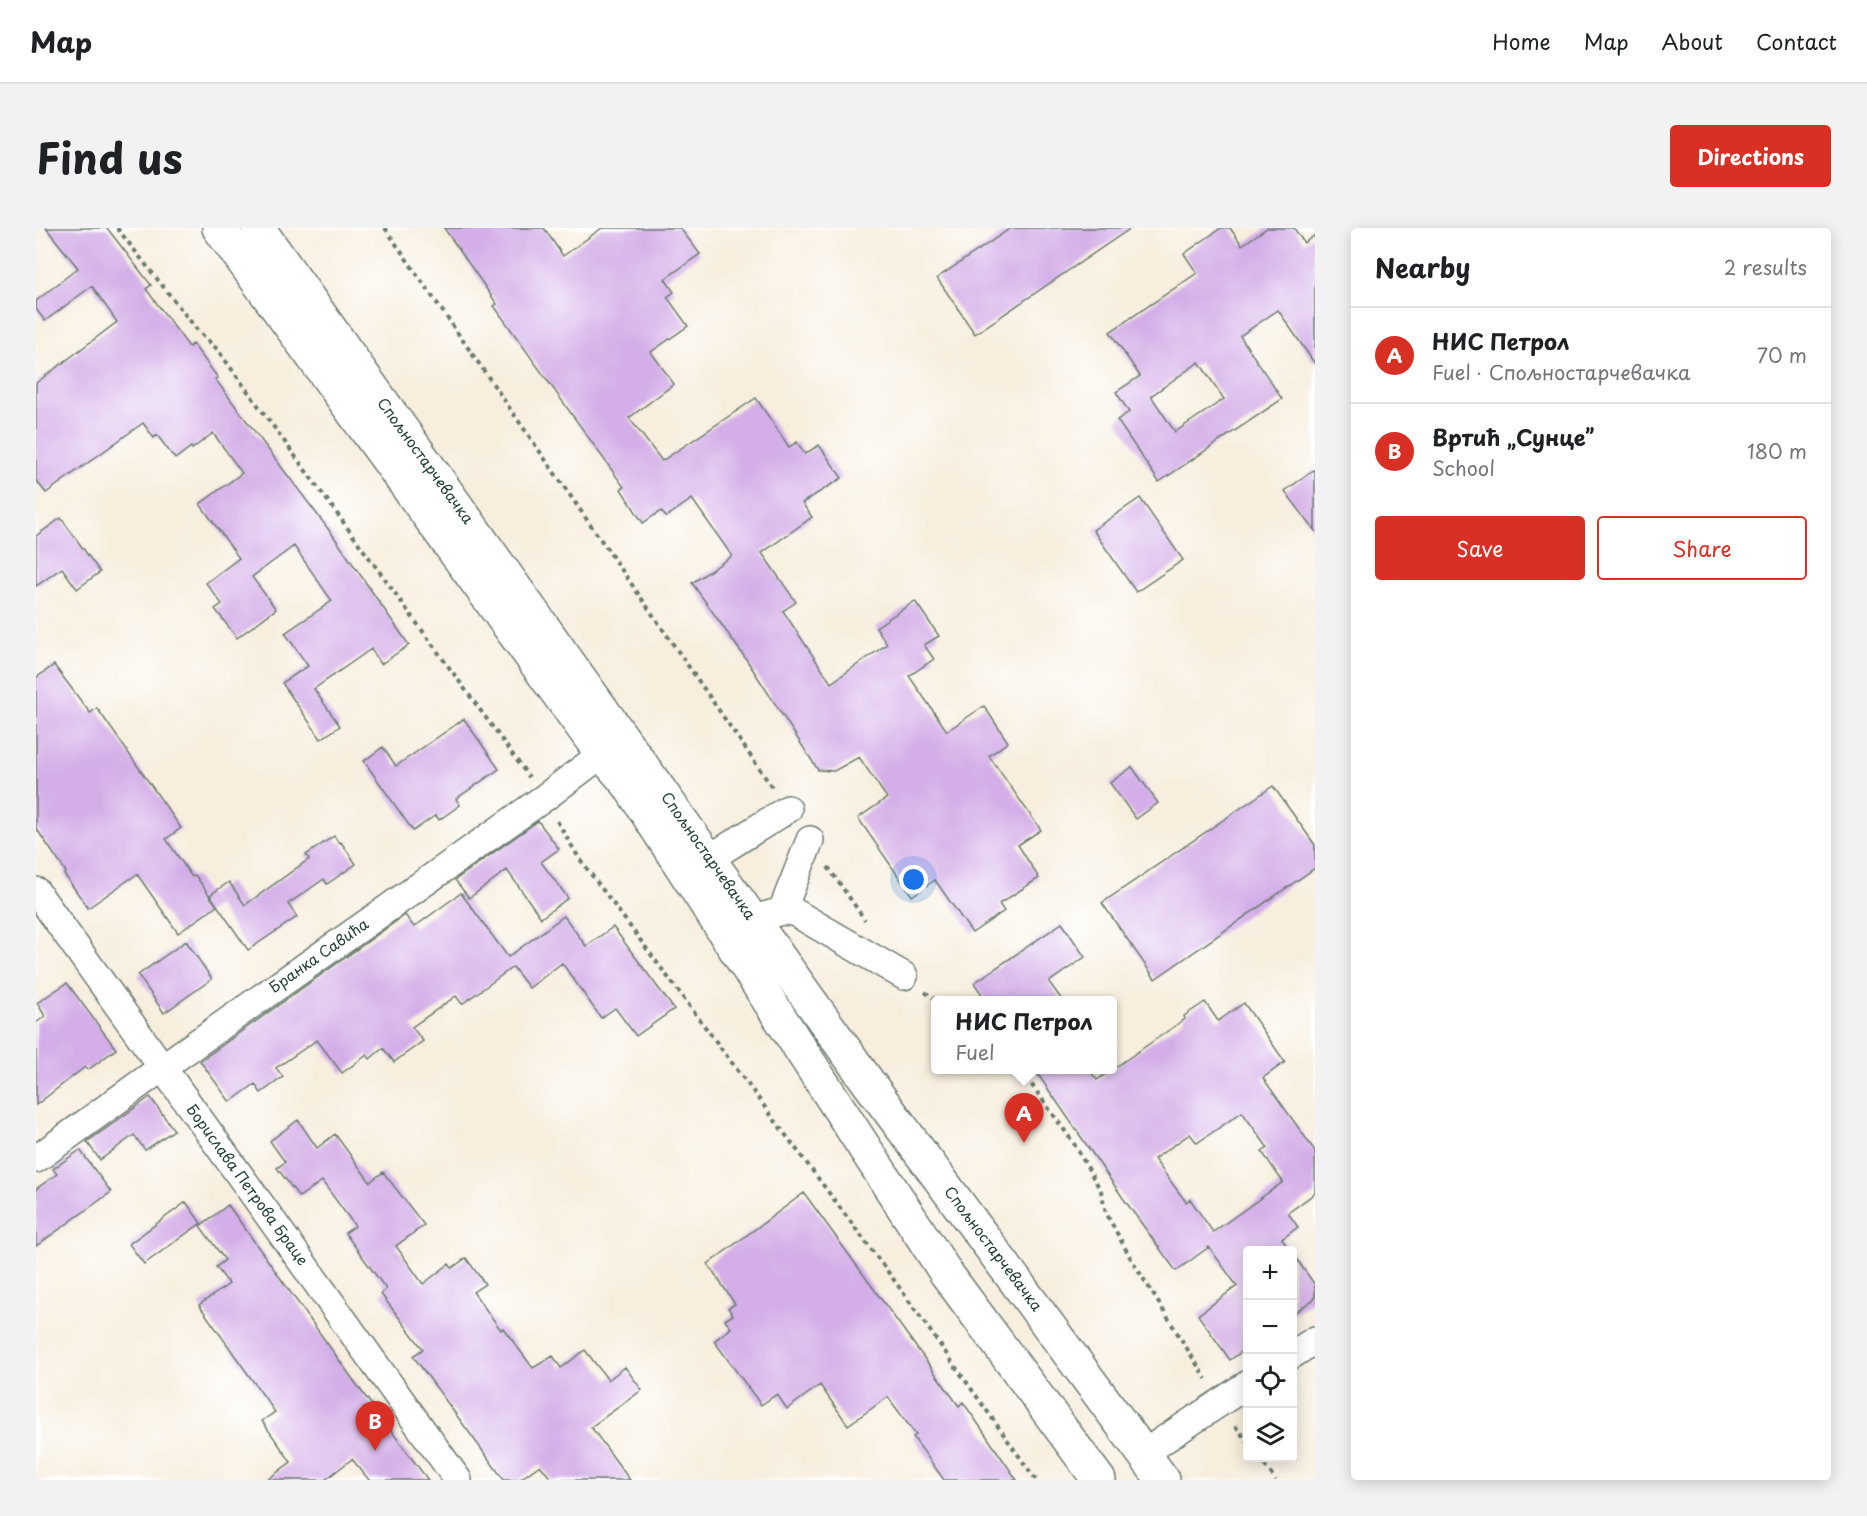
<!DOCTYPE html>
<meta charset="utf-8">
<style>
body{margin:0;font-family:"Playpen Sans",sans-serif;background:#f2f2f2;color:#202124}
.controls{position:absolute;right:18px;bottom:18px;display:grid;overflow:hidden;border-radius:6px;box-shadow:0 3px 15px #0003}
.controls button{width:54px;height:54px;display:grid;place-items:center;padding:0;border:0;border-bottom:2px solid #e0e0e0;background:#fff;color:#202124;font:30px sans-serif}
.you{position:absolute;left:878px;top:652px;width:21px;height:21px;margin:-15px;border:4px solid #fff;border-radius:50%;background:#1a73e8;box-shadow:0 0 0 9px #1a73e833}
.badge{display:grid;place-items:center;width:39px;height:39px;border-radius:50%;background:#d93025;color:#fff;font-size:20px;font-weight:700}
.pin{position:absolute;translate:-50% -50px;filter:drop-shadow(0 2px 3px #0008)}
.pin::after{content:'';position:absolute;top:32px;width:21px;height:18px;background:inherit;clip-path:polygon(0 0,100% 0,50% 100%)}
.popup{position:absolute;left:895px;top:768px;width:186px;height:78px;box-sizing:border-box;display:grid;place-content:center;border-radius:6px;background:#fff;filter:drop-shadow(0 2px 4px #0005);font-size:20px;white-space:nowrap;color:#757577}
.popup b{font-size:22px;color:#202124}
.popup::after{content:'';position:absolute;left:50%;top:100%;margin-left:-12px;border:12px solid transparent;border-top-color:#fff}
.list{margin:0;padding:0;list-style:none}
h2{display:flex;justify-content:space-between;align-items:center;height:78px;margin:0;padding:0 24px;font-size:26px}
h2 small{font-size:20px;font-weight:400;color:#757577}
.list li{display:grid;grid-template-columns:39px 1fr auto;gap:18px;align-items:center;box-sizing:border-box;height:96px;padding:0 24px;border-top:2px solid #e0e0e0}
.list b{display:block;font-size:22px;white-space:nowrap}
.list p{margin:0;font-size:20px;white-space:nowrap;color:#757577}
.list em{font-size:20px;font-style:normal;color:#757577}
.actions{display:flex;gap:12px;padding:18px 24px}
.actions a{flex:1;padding:14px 0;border:2px solid #d93025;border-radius:6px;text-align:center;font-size:21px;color:#d93025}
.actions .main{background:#d93025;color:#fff}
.icon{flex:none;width:33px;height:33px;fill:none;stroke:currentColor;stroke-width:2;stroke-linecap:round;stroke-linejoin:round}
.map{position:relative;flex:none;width:1279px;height:1252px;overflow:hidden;border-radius:6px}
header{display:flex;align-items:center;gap:36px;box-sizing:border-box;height:84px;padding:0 30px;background:#fff;border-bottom:2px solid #e0e0e0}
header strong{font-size:28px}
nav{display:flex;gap:33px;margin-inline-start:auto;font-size:21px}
.intro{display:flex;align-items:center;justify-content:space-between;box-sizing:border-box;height:144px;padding:0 36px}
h1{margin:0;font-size:42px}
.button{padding:15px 27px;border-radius:6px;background:#d93025;color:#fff;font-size:21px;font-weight:700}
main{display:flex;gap:36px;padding:0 36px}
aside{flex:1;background:#fff;border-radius:6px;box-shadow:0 3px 15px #0003}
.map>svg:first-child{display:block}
</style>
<header>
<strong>Map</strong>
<nav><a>Home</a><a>Map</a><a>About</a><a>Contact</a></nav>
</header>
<div class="intro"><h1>Find us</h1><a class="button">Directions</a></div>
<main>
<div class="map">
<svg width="1279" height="1252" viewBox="0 0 1279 1252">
<rect width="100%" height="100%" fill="#fff"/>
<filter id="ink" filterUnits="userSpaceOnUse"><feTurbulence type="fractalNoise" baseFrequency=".0167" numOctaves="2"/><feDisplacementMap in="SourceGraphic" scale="12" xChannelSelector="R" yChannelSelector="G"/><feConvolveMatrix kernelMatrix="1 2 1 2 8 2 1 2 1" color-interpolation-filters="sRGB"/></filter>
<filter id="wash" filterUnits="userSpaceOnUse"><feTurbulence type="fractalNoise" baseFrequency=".008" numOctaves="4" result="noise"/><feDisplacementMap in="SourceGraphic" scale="24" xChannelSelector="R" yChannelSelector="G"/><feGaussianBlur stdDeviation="1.35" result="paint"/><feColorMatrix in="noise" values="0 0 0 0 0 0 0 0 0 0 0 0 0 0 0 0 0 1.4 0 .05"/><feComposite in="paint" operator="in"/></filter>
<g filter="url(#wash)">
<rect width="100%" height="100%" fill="#f7eedd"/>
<g id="blocks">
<path fill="#d3aee8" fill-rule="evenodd" d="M10 0H71L115 57 110 61 153 119 157 116 182 150 179 151 296 306 373 417 345 436 335 421 278 461 304 498 285 511 246 455 272 438 249 405 296 373 258 318 216 349 240 381 201 410 179 381 186 376 170 355 203 330 164 276 206 245 177 205 156 221 155 219 139 231 121 207 118 210 107 195 10 265 0 252V155L81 94 56 58 9 93 0 81V73L42 40Z
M408 0H508L527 28 566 0H644L664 26 629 51 638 64 631 69 652 98 615 124 638 156 593 190 626 233 720 170 753 219 761 214 769 226 783 217 806 250 766 275 776 289 726 325 760 374 747 383 795 455 851 416 840 399 879 373 903 408 888 417 898 431 873 448 911 503 948 478 972 514 953 528 1005 602 982 617 1003 650 963 676 968 683 936 705 899 652 876 668 822 590 851 570 823 529 798 543 782 542 710 431 656 355 696 328 656 271 630 289 625 283 607 295 585 261 588 259 458 78 461 76Z
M975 0H1095L939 106 901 50Z
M1185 0H1194L1206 17 1231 0H1258L1268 15 1279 7V136L1242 82 1204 108 1246 171 1123 254 1081 192 1093 184 1080 164 1104 148 1074 104 1161 45 1148 26ZM1163 134 1188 171 1139 204 1115 168Z
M1279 241V303L1249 263Z
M1104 270 1147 332 1100 364 1057 302Z
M25 290 64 344 41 361 26 340 0 358V308Z
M18 437 54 485 61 480 145 600 130 611 156 649 159 647 181 678 142 705 101 646 52 680 28 646 30 644 0 600V450Z
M428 491 463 541 420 571 424 577 403 592 400 587 377 603 328 533 347 519 360 538Z
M1096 539 1122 575 1100 591 1074 555Z
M1237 558 1279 617V640L1119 751 1066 675Z
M502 593 523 621 505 634 532 670 505 690 471 642 433 670 419 652Z
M298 608 303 615 305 614 320 636 291 656 288 651 252 676 261 689 212 722 174 667 193 654 209 677 273 631 270 627Z
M425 665 472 729 528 688 550 718 577 699 638 781 600 808 579 780 565 790 526 735 493 760 477 739 426 776 420 768 376 799 387 813 358 834 347 820 334 831 331 827 306 845 281 812 240 840 247 849 225 865 219 856 194 874 164 833 369 687 378 699Z
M1026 695 1049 729 1013 754 1026 772H950L938 755Z
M150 713 176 751 128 785 102 747Z
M31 755 80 821 52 842 49 839 0 877V795L9 788 1 775Z
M1169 774 1182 793 1208 775 1249 834 1227 850 1279 923V965L1252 985 1262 999 1246 1011 1254 1023H1212V1119L1194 1132 1162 1087 1201 1058 1173 1019 1140 1043 1087 970 999 842H1053L1061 852 1149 791 1148 788ZM1206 884 1232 920 1226 924 1247 954 1177 1004 1154 971 1150 974 1118 931 1154 906 1161 915Z
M114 869 138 902 109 922 98 907 64 932 51 914Z
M262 892 281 920 299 906 334 954 347 944 388 997 360 1018 387 1056 413 1036 416 1040 430 1030 449 1056 437 1064 465 1102 467 1100 497 1140 517 1128 525 1140 549 1122 572 1152 589 1139 606 1162 555 1199 594 1252H516L504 1237 483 1252H468L377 1128 387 1121 345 1066 350 1061 309 1005 319 998 286 953 263 969 241 940 249 934 234 913Z
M44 922 75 964 0 1018V961L21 946 17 941Z
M768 965 923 1178 927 1174 981 1252H908L877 1209 880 1207 852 1169 812 1197 784 1157 751 1181 741 1166 725 1177 678 1113 695 1100 689 1092 697 1087 692 1080 699 1076 672 1036Z
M150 974 165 995 108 1036 93 1016Z
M192 977 326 1164 392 1252H333L316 1231 289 1252H231L255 1234 226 1193 239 1184 163 1077 193 1056 180 1039 189 1032 164 998Z
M1257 1026 1279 1057V1070L1257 1086Z"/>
</g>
</g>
<g filter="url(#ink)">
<use href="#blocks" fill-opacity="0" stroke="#6b7b6f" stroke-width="1.5"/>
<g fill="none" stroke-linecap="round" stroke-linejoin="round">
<g stroke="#6b7b6f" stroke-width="30">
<path id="minor" d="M674 630 752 581
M0 663 422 1252
M746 683 774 612
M717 691 746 683 758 684 868 748
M0 931 127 839 508 570 566 526
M1256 1127 1279 1112
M1108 1225 1212 1156"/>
</g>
<g stroke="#6b7b6f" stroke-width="36">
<path id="tertiary" d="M183 0 566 526 592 556 910 1045 1063 1252
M222 0 832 854 1127 1252"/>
</g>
<path stroke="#6b7b6f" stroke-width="4" stroke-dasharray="4.5 4.5" stroke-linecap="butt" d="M81 0 162 103 181 121 493 549
M349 0 736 559
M521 593 543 630 858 1052 1000 1252
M792 639 829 692
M889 764 900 772
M985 842 1037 914 1065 963 1070 985 1094 1029 1170 1151
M1199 1198 1212 1214
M1223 1230 1240 1252"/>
<use href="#minor" stroke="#fff" stroke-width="27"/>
<use href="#tertiary" stroke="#fff" stroke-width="33"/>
</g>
</g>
<g text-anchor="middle" stroke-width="5" stroke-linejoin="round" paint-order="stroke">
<g font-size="15" fill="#1f3d34" stroke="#fff">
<text transform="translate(389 233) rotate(54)" y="5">Спољностарчевачка</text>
<text transform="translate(672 628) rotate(55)" y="5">Спољностарчевачка</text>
<text transform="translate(283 728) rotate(-35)" y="5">Бранка Савића</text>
<text transform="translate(211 957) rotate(54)" y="5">Борислава Петрова Браце</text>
<text transform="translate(957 1021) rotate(53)" y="5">Спољностарчевачка</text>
</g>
</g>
</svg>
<div class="controls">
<button>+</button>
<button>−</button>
<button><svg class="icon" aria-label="locate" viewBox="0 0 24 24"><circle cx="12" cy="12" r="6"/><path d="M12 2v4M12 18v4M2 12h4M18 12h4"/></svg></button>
<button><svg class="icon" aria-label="layers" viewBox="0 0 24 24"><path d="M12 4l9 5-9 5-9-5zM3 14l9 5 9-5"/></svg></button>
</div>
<div class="you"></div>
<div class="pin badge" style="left:988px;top:915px">A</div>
<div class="popup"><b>НИС Петрол</b>Fuel</div>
<div class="pin badge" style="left:339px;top:1223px">B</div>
</div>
<aside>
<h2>Nearby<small>2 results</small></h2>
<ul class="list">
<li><span class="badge">A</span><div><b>НИС Петрол</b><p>Fuel · Спољностарчевачка</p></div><em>70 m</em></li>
<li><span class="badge">B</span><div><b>Вртић „Сунце”</b><p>School</p></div><em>180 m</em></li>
</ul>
<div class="actions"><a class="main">Save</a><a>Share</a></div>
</aside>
</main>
